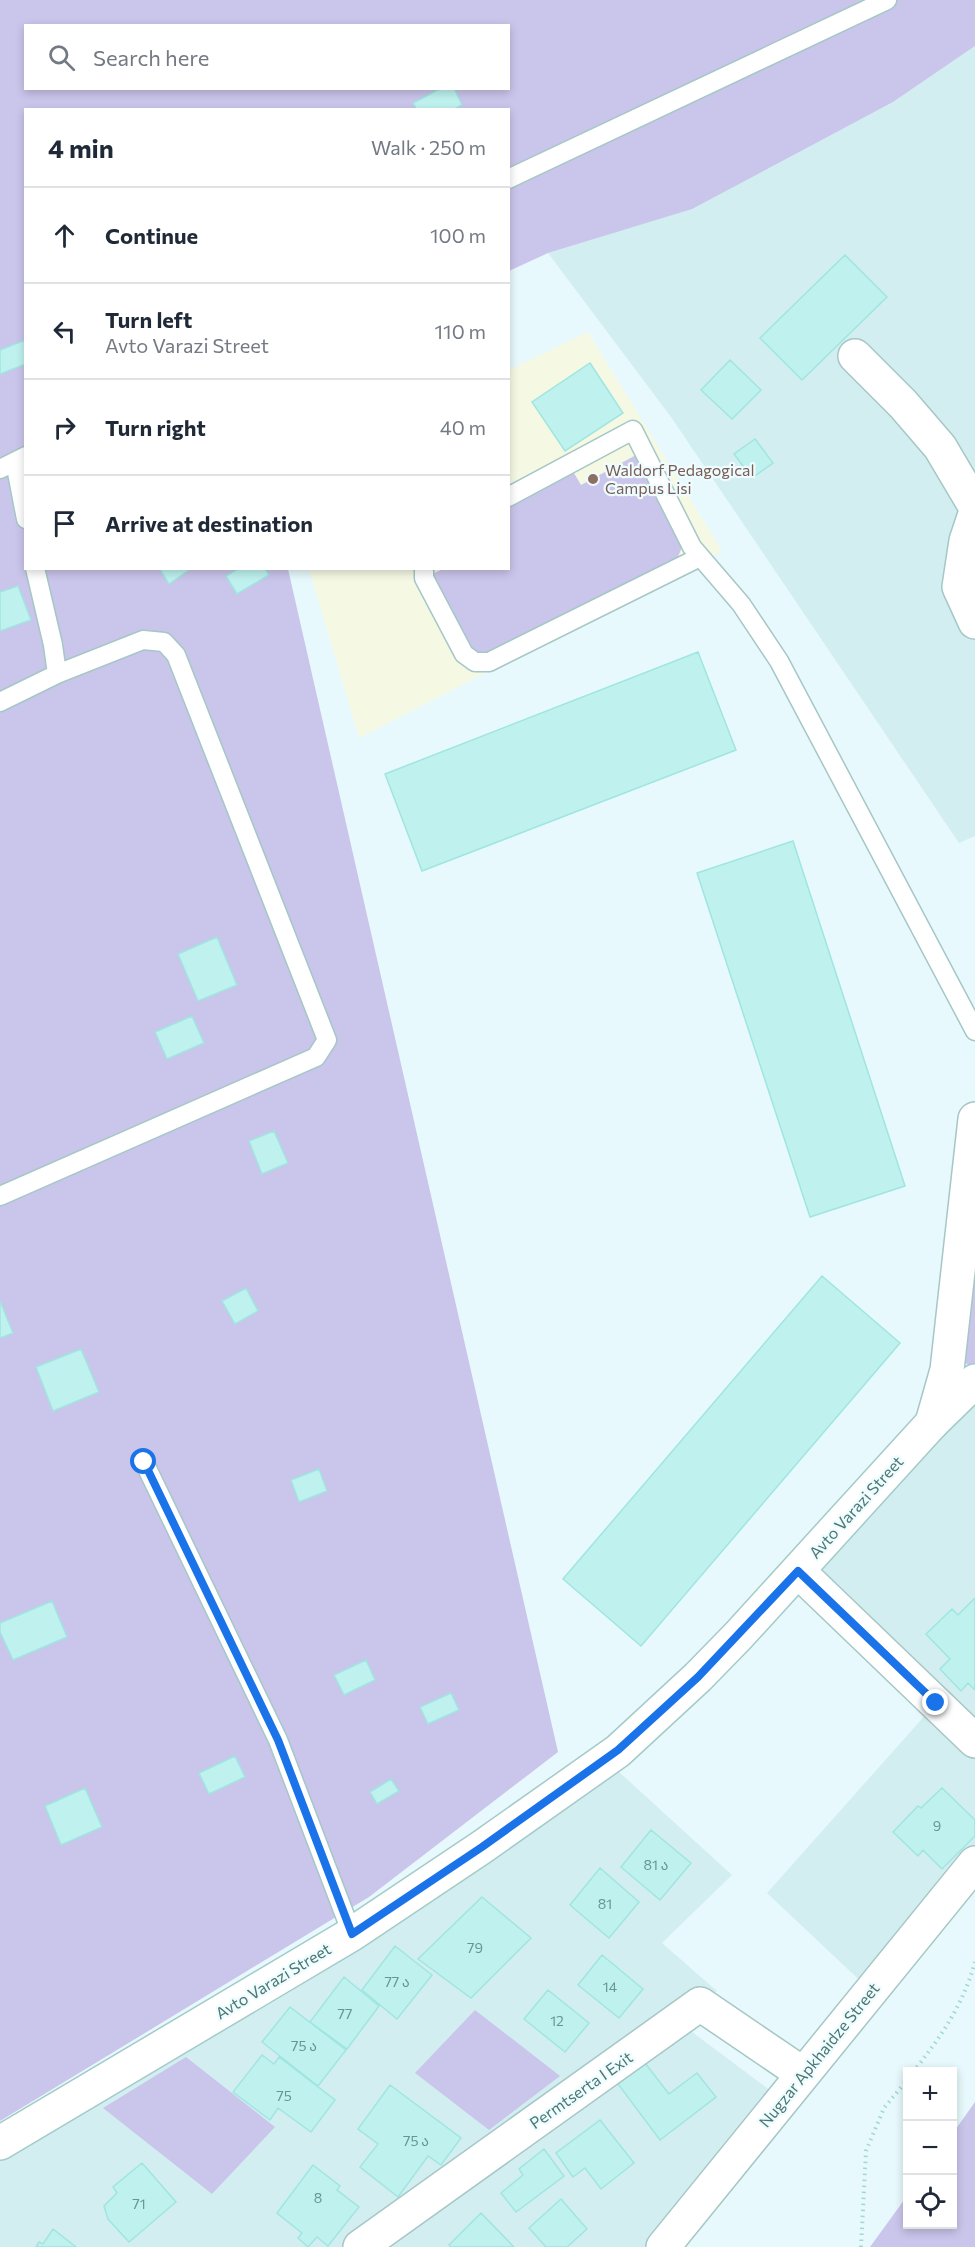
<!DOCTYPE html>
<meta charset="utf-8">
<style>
body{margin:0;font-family:Commissioner,"Noto Sans Georgian",sans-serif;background:#f6f6f7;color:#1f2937}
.controls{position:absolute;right:18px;bottom:18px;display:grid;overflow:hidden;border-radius:0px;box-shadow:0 3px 9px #0003}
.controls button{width:54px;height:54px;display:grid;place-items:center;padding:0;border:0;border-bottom:2px solid #e0e1e3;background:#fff;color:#1f2937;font:30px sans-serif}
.stop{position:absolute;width:18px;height:18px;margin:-14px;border:4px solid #1a73e8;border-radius:50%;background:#fff}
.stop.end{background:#1a73e8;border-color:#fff;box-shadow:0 2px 6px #0008}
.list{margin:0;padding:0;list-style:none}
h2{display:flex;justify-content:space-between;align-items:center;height:78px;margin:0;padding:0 24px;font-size:26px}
h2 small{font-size:20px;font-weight:400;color:#747a83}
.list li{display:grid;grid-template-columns:39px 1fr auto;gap:18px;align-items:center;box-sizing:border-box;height:96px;padding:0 24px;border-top:2px solid #e0e1e3}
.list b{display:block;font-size:22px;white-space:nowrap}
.list p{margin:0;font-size:20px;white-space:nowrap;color:#747a83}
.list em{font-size:20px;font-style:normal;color:#747a83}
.icon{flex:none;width:33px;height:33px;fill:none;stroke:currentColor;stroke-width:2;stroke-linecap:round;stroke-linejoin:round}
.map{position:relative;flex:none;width:975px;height:2247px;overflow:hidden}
.search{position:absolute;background:#fff;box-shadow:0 3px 9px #0003;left:24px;top:24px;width:486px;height:66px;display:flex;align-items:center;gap:15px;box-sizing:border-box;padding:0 21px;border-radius:0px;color:#747a83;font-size:22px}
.panel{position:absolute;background:#fff;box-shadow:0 3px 9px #0003;left:24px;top:108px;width:486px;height:462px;border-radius:0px}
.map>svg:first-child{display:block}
</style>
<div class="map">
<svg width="975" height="2247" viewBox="0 0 975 2247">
<rect width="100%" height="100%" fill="#e7f9fc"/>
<path fill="#d2eef1" d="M975 46V836L959 843 671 417 548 253 692 208 893 102Z
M975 1381V1863L871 1991 767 1893 936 1703 798 1571Z
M607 1761 732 1875 662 1943 717 1991 353 2247H0V2147Z
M680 2023 771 2091 652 2247H365Z"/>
<path fill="#f5f9e4" d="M588 332 722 551 359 738 309 569 508 568 509 370Z"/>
<path fill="#cac5eb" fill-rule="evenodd" d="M0 0H975V46L893 102 692 209 548 253 509 271 508 110H26V568L288 569 558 1752 369 1897 0 2121ZM26 26H508V88H26Z
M636 455 683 545 677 559 486 655 471 652 430 575 443 569 508 568 509 507 574 473 581 485Z
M975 1236V1364L971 1367 960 1359Z
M475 2010 560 2076 489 2130 415 2073Z
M186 2057 275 2127 212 2194 103 2108Z
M975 2102V2247H870L907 2196 908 2224H952L953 2133Z"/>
<path fill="#bff2ef" stroke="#9fe5e0" stroke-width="1.5" d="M441 88H454L462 105 453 110H417L413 103Z
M845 255 887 297 802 380 760 338Z
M25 340 26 364 0 374V350Z
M730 360 761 390 732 419 701 390Z
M590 363 623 413 565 451 532 402Z
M755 439 773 463 752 478 734 454Z
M159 568H192L169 584Z
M239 568H265L269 575 237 594 226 576Z
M18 586 31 620 0 631V592Z
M698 652 736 750 422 871 385 774Z
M793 841 905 1186 810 1217 697 873Z
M217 937 237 985 198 1001 178 954Z
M192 1016 204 1043 167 1059 155 1032Z
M274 1131 288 1163 262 1174 249 1141Z
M822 1276 900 1343 641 1646 563 1579Z
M246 1288 258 1311 235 1324 222 1301Z
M0 1301 13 1333 0 1338Z
M81 1349 99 1392 53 1411 36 1367Z
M319 1469 327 1491 299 1502 291 1480Z
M975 1598V1690L968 1683 961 1691 940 1669 950 1659 926 1634 952 1609 958 1615Z
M52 1601 67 1637 13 1660 0 1632V1623Z
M366 1660 375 1680 344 1695 334 1675Z
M451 1693 459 1710 428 1724 420 1707Z
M235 1756 245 1777 209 1794 199 1773Z
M391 1779 399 1791 377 1804 370 1792Z
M85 1788 102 1827 61 1845 45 1806Z
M942 1788 975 1820V1836L942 1869 923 1850 918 1856 893 1832 918 1806 921 1808Z
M651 1830 691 1863 660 1900 621 1867Z
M600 1868 639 1902 609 1938 570 1905Z
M482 1897 531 1938 471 1998 418 1959Z
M395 1946 432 1975 397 2019 362 1990Z
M602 1955 643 1989 619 2018 578 1985Z
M344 1977 379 2006 347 2049 310 2022Z
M548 1990 589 2023 565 2052 524 2019Z
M290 2007 346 2050 318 2086 262 2042Z
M262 2055 274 2064 279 2057 335 2100 311 2132 278 2108 270 2120 233 2092Z
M645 2063 669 2094 697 2073 716 2097 660 2140 618 2084Z
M390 2085 461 2138 441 2165 428 2156 398 2197 360 2167 378 2144 358 2129Z
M600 2120 634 2163 601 2189 585 2168 573 2177 556 2153Z
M544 2149 564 2176 516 2212 501 2193 523 2175 519 2169Z
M142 2163 176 2202 129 2242 108 2219 104 2206 117 2193 113 2187Z
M313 2165 340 2186 337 2190 359 2207 328 2246 317 2237 308 2247 298 2238 302 2233 277 2213Z
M561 2199 587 2229 567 2247H546L529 2228Z
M481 2213 514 2247H451L449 2245Z
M53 2229 76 2247H36L39 2242 43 2244Z"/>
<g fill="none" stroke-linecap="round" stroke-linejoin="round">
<g stroke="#a5c7c6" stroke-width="21">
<path id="lane" d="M508 179 887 0
M15 462 26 519
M0 469 26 456
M508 497 633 430 692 547 741 604 779 661 975 1031
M35 568 53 645 57 674
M424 568V578L464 654 475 662H489L700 557
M0 702 57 674 143 640 164 642 176 655 327 1040 316 1057 0 1196
M144 1462 278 1740 352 1934"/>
</g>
<g stroke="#a5c7c6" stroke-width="36">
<path id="street" d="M855 356 903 404 940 447 975 506
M975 514 966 541 959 587 975 622
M932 1423 947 1370 975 1119
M798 1571 975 1741
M360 2247 700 2004 803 2074
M663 2247 975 1863"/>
</g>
<g stroke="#a3cbc9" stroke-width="36">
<path id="secondary" d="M0 2143 352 1934 482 1847 618 1751 698 1677 738 1636 932 1423 975 1381"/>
</g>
<path stroke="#a1d7d4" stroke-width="4" stroke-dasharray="1.5 4.5" stroke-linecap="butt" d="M913 2072C941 2037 963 2005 975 1962
M861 2247 866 2151 884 2108 908 2079"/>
<use href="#lane" stroke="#fff" stroke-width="18"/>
<use href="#street" stroke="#fff" stroke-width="33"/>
<use href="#secondary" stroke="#fff" stroke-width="33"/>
</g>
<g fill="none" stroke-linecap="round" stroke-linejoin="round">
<path stroke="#1a73e8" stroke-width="8" d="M144 1462 278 1740 352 1934 482 1847 618 1750 698 1677 798 1571 936 1703"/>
</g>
<circle fill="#8d6e63" stroke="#eefcff" stroke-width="2" cx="593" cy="479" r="6"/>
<g text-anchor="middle" stroke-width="4.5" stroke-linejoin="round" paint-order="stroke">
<g font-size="14" fill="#689691">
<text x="937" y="1831">9</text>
<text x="656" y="1870">81 ა</text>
<text x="605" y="1909">81</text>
<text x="475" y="1953">79</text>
<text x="397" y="1987">77 ა</text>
<text x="610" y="1992">14</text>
<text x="345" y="2019">77</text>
<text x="557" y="2026">12</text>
<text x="304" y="2051">75 ა</text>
<text x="284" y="2101">75</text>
<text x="416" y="2146">75 ა</text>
<text x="318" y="2203">8</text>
<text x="139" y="2209">71</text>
</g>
<g font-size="16" fill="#785e54" stroke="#eefcff" text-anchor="start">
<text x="605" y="476">Waldorf Pedagogical<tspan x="605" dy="18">Campus Lisi</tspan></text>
</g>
<g font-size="16" fill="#4b7772" stroke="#eefcff">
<text transform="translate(856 1507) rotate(-48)" y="6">Avto Varazi Street</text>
<text transform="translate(273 1981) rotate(-31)" y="6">Avto Varazi Street</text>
<text transform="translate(819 2055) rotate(-51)" y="6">Nugzar Apkhaidze Street</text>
<text transform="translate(581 2090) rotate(-35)" y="6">Permtserta I Exit</text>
</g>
</g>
</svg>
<div class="controls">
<button>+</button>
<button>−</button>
<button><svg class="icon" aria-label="locate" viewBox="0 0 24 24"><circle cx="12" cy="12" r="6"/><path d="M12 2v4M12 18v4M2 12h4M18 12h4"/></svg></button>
</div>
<div class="stop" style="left:144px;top:1462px"></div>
<div class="stop end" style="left:936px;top:1703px"></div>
<div class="search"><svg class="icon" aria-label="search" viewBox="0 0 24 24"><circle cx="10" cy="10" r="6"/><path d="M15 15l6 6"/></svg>Search here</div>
<section class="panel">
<h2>4 min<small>Walk · 250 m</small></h2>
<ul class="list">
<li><svg class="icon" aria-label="ahead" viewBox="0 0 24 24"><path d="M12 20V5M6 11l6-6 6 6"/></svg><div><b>Continue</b></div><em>100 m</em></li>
<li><svg class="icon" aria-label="left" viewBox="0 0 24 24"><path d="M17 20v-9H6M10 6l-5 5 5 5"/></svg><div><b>Turn left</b><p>Avto Varazi Street</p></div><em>110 m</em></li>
<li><svg class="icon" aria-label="right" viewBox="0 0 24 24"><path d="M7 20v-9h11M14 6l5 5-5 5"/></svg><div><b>Turn right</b></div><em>40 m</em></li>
<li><svg class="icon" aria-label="arrive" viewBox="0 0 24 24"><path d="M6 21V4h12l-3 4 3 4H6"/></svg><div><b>Arrive at destination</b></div></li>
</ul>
</section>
</div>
